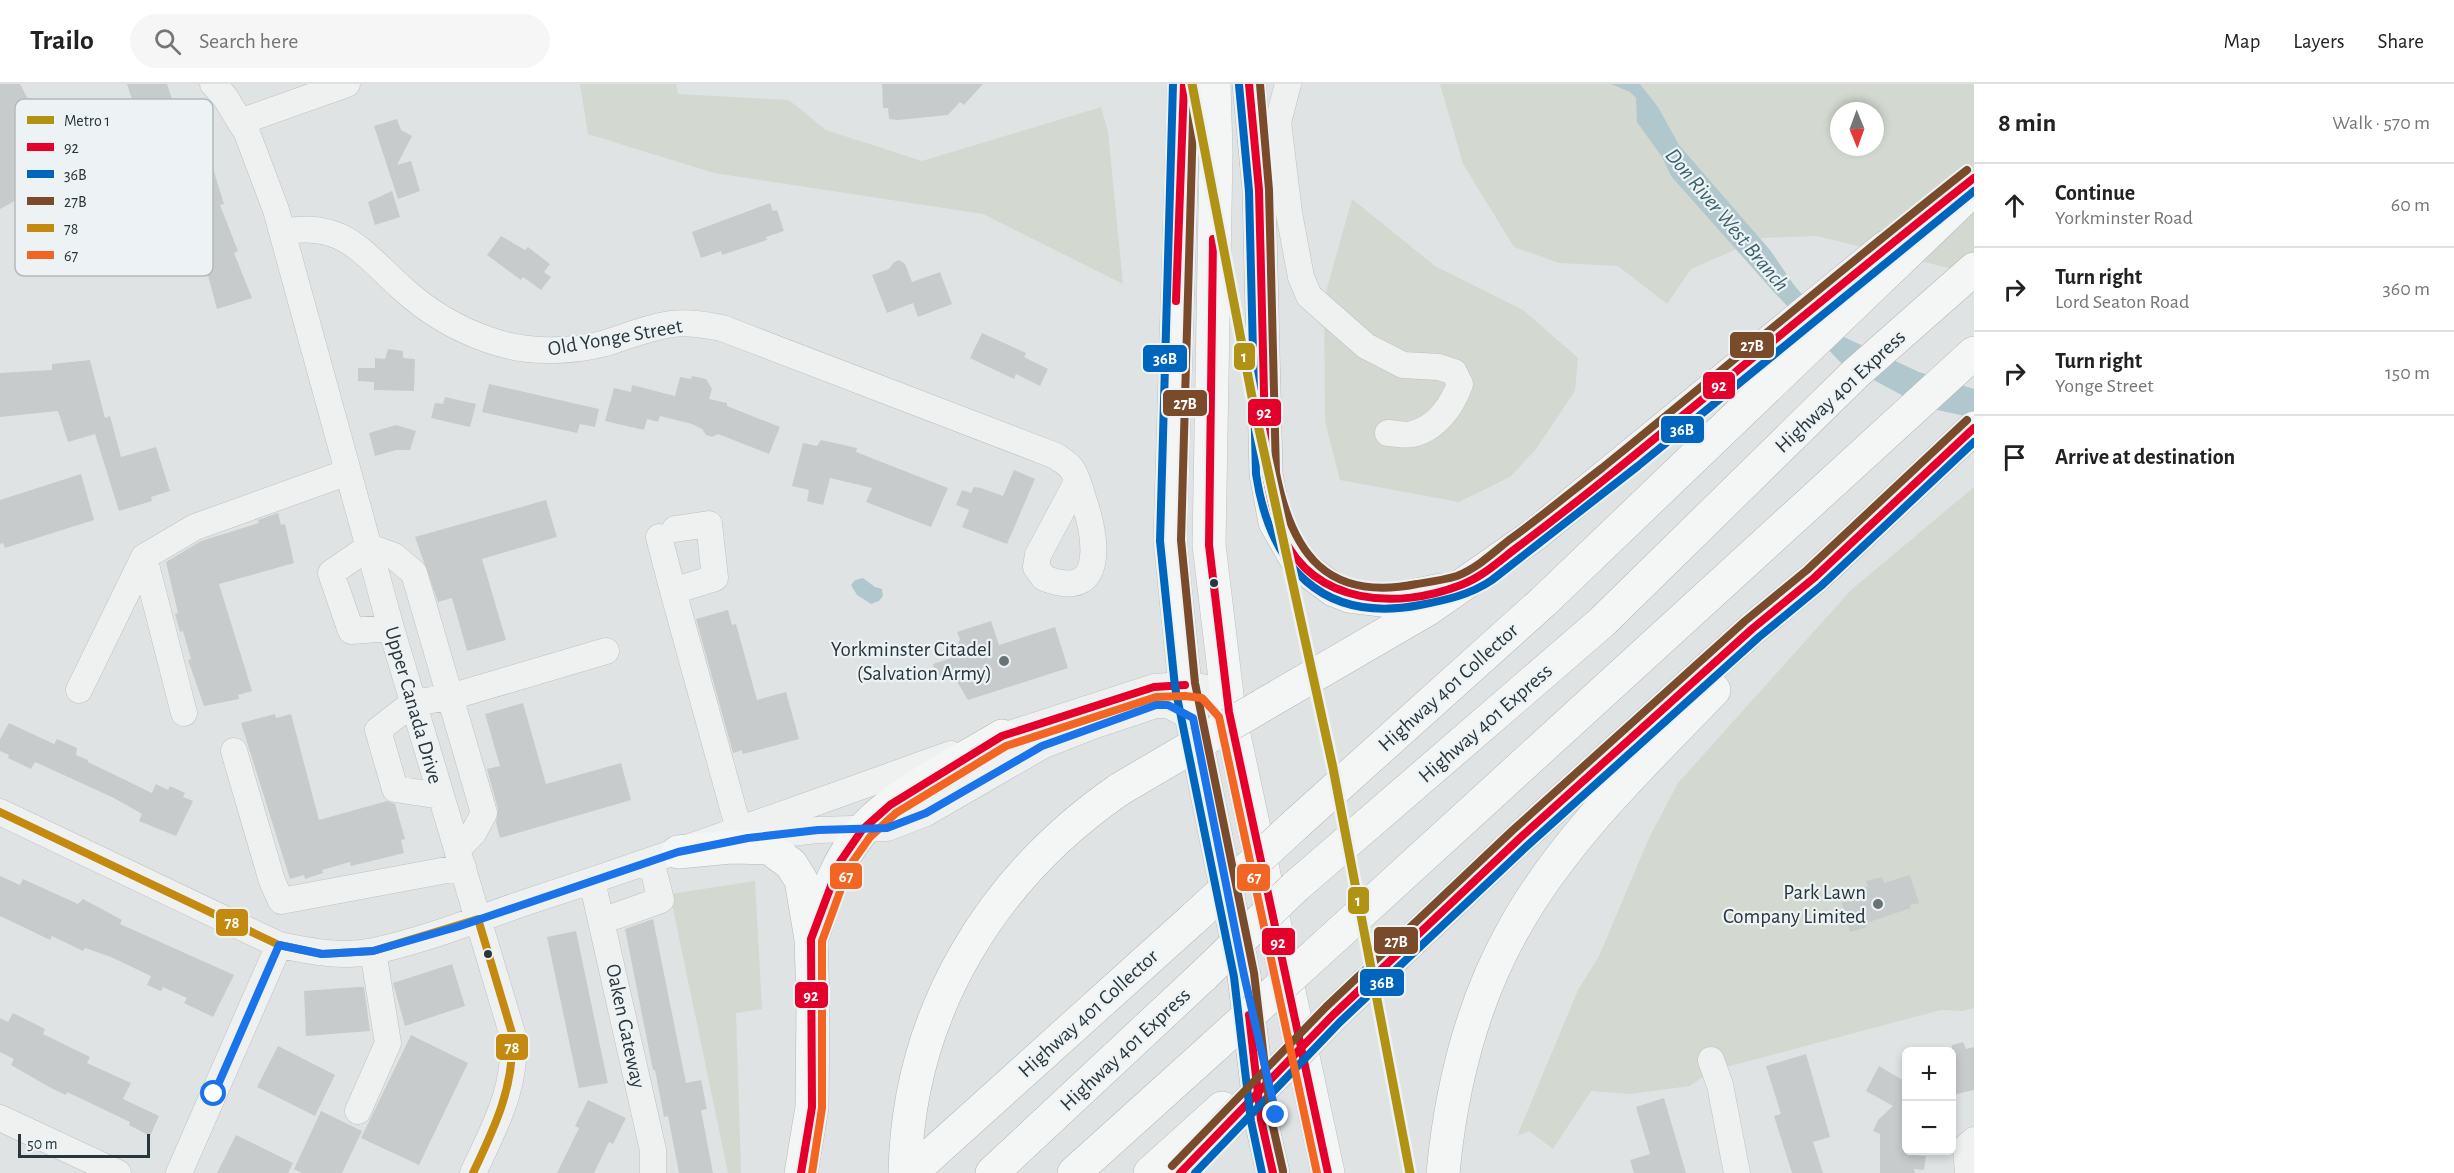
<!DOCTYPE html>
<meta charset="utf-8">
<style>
body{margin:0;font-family:"Alegreya Sans",sans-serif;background:#f6f6f6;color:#222}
.controls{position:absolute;right:18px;bottom:18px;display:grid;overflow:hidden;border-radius:9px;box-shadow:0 3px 9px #0003}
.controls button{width:54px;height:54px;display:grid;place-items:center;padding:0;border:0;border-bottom:2px solid #e0e0e0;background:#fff;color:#222;font:30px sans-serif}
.compass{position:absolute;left:1830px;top:18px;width:54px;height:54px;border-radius:50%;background:#fff;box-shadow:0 3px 9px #0003;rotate:179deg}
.scale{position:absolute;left:18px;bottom:15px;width:132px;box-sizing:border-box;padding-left:6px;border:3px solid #29363b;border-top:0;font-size:16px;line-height:21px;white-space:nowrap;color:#29363b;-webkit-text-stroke:4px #edf2f4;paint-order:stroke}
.stop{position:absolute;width:18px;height:18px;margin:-14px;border:4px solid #1a73e8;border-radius:50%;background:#fff}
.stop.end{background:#1a73e8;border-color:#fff;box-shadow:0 2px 6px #0008}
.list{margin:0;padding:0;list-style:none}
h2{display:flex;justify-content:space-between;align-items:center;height:78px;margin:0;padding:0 24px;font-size:26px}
h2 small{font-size:20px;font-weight:400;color:#767676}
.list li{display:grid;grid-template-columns:39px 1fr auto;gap:18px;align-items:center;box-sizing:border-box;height:84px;padding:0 24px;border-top:2px solid #e0e0e0}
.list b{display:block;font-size:22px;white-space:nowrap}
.list p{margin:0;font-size:20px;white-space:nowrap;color:#767676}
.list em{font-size:20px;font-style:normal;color:#767676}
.icon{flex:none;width:33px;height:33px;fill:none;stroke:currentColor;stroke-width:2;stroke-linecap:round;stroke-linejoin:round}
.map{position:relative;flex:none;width:1974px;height:1089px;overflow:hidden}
header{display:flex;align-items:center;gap:36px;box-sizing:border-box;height:84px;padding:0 30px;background:#fff;border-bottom:2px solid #e0e0e0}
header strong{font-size:28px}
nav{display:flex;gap:33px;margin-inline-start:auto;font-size:21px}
.search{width:420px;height:54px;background:#f6f6f6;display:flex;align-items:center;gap:15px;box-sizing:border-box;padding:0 21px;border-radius:33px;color:#767676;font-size:22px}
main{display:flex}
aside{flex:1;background:#fff}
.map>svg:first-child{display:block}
</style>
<header>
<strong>Trailo</strong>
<div class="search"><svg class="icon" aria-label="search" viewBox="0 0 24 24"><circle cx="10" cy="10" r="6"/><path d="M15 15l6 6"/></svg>Search here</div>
<nav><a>Map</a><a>Layers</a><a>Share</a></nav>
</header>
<main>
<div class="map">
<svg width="1974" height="1089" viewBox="0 0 1974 1089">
<rect width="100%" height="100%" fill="#e0e3e4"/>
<path fill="#d3d8d0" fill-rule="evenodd" d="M580 0H676L678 10 789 16 826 46 922 77 1101 23 1108 48 1123 200 983 130 714 89 588 50Z
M1440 0H1974V190L1817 152 1762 154 1691 185 1667 220 1618 182 1559 179 1514 163 1463 80ZM1839 27H1875V63H1839Z
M1352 115 1435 182 1523 226 1578 274 1575 307 1536 365 1510 393 1459 418 1340 396 1325 337 1324 215Z
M1974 403V924L1962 927 1941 926 1711 987 1690 1002 1630 1010 1591 1007 1553 1065 1529 1047 1517 1052 1578 906 1599 872 1649 754 1678 699 1851 506Z
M755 797 762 925 736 929 741 1089H728L670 810Z"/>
<path fill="#b0c8cd" d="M1611 0H1640L1658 23 1679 61 1770 166 1794 201 1818 229 1844 253 1919 288 1974 305V334L1924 323 1840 278 1772 206 1671 92 1662 73 1637 38 1636 14 1630 8Z
M863 494 875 503 882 505 883 512 879 517 871 520 857 511 851 501 855 496Z"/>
<path fill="#c8cbcc" d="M0 0H20L105 159 102 161 108 172 72 192 66 181 62 183 24 112 0 125Z
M127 0H167L180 40 187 37 201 82 211 78 224 120 220 121 238 167 234 169 252 214 217 225 193 137 200 135 191 108 187 109 178 85 175 86 159 38 141 44Z
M882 0H983L964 21 960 18 948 31 898 36 889 35 888 24H883Z
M397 35 401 46 412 52 397 81 411 77 420 107 398 115 374 42Z
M392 107 400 133 375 141 368 118Z
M770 119 773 127 777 126 784 147 766 153 767 156 722 171 721 167 701 174 692 148Z
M501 152 525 166 528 163 550 180 544 188 551 193 541 206 523 193 521 196 487 171Z
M899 176 905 180 912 198 940 188 952 220 918 233 913 219 887 229 872 191 889 185 894 178Z
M982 249 1026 269 1024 273 1048 285 1040 302 1016 290 1014 295 970 274Z
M388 265 403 267V274L415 275 414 307 374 306V298L358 297V284H375V274L385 275Z
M90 276 105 334 110 332 121 373 156 363 170 407 151 413 152 417 119 427 95 350 68 358 58 327 0 333V289L52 286V280Z
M692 292 706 295 712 305 709 315 727 319V322L780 343 769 370 718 350 712 353 706 351 702 345 692 340 660 332 658 338 647 335 644 346 605 337 614 304 631 308 632 301 675 312 680 293 691 295Z
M489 300 599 325 595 343 580 340 577 349 482 328Z
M445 313 476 320 470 343 431 334 435 319 443 320Z
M396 341 416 347 410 366H396L375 372 369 349Z
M821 356 857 364 856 368 948 404 931 443 866 418 872 404 830 394 823 421 807 417 809 406 792 402 803 359 817 362Z
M1014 386 1035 395 1007 460 962 443 969 426 956 421 962 406 971 409 974 403 981 404 1003 412Z
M81 390 94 436 5 464 3 459 0 460V416Z
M546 416 557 453 482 475 506 556 467 567 452 514 438 518 415 453Z
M278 429 281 441 285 440 294 479 219 500 252 607 238 611 239 615 204 622 188 576 191 575 183 547 180 548 175 530 178 529 166 478 201 457 259 439 258 436Z
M728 526 732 541 736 540 757 616 786 608 799 655 743 670 742 666 733 669 696 535Z
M991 537 999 561 1055 543 1068 584 968 616 953 591 937 592 933 580 951 574 960 555 957 548Z
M523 619 546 700 621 679 631 716 500 754 496 739 498 725 487 685 500 682 485 630Z
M275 630 276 634 291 630 319 736 387 717 395 720 405 755 401 756 404 769 351 782 350 778 322 786 323 789 305 795 304 791 290 795 241 639Z
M9 639 54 660 57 655 77 664 76 671 88 676V678L152 709 156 700 168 706 170 702 185 709 183 713 193 717 176 752 139 737 142 730 114 714 35 678 31 685 8 674 9 671 0 667V655Z
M1910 791 1919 819 1910 821 1911 824 1866 839 1867 843 1850 848 1842 819 1854 816 1852 807 1868 802 1866 797 1882 793 1884 799Z
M0 792 20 801 23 795 78 820 83 815 122 836 120 840 234 891 213 933 184 919 187 914 163 903 161 907 147 901 151 892 111 873 85 864 83 867 52 852 50 856 0 832Z
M653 835 686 999 701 996 707 1025 701 1026 713 1089H679L668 1032 664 1033 655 986H653L625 845Z
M576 847 607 995 608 999 579 1004 547 853Z
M452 880 465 922 405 942 393 899Z
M357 903H364L370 947 306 952 304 907Z
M13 929 45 945 43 950 90 973 87 979 131 999 123 1015 159 1032 150 1052 129 1041 130 1038 67 1008 66 1011 51 1004 11 981 14 975 0 968V934L8 938Z
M411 951 468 979 419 1081 361 1054Z
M1963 958 1966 965 1974 963V1006L1952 1011V961Z
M278 962 335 991 315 1032 257 1003Z
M1806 970 1830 1053 1813 1058 1823 1089H1792L1774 1032 1781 1030 1766 982Z
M1879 982 1906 998V1066H1913V1071L1926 1072 1924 1086 1914 1085 1915 1089H1880V1050L1873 1047 1878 1036 1893 1022 1866 1007Z
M1664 1014 1686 1089H1634L1630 1076 1650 1070 1636 1023Z
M588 1016 626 1034 613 1060 609 1058 594 1089H557L579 1044 575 1042Z
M321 1027 362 1047 342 1089H302L294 1085Z
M236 1051 293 1079 288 1089H217Z"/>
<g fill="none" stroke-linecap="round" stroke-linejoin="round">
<g stroke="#bec1c2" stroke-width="27">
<path id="minor" d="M213 0 225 13 247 49 276 126 391 544 512 949C519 1000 494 1044 473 1089
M1288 0 1278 38 1289 129 1301 193 1309 212 1366 262 1403 281 1439 283 1454 288 1460 300C1452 322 1436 345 1412 350 1405 352 1395 349 1388 349
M240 38 347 0
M282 148C344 136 362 169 403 205 428 228 457 245 489 256 525 269 568 269 606 259 628 252 649 243 672 240 689 238 705 241 722 244L1056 372C1061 376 1067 379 1071 384 1077 391 1080 405 1083 414 1096 452 1108 519 1044 494L1036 483 1038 471 1077 398
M675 445 709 440 715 494 673 507 739 746
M659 453 673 507
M391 544 351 547 331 489 369 463 394 472 414 489 484 729 474 748 457 766
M79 606 144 473
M184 629 144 473 195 443 348 388
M985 658 1154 603 1185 601 1207 604 1229 628
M234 667 272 797 281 817 463 783
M441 712 395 705 378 646 413 619 450 613 606 567
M0 728 279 861C311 867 342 874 374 867 430 855 484 832 539 814 677 769 814 719 951 670
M746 754 818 746 887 744 926 729 1042 662 1093 642 1156 621H1168L1193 634
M592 797 653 1066V1089
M616 832 661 816 651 777
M1711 976 1720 1001 1737 1089
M358 1027 388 959 373 867
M0 1034 118 1089
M179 1089 279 861
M1968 1089 1966 1063 1974 1056"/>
</g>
<g stroke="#bdc0c2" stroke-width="34">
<path id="major" d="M1184 0 1170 456 1185 601 1242 882
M1214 0 1216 68 1209 461 1229 628 1328 1089"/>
</g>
<g stroke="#b3b7b8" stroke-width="34">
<path id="highway" d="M1249 0 1259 106 1266 390 1275 438 1295 473 1307 486 1334 506 1349 512 1390 517 1440 506
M1263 621 1428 525 1534 451 1886 163
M1296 740 1543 518 1974 105
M678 768 731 763 769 764 791 780 801 796 811 855 813 919 812 1023 801 1089
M1295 803 1602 538 1855 290 1974 185
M813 851C825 814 836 778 862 747 889 713 963 676 1002 652
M1316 870 1974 269
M1244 891 1261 1036 1273 1089
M1333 931 1520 754 1752 545 1814 494 1974 344
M905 1089C908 929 991 794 1120 705
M911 1089 1194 834
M992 1089 1204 891
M1074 1089 1216 961
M1150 1089 1222 1024
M1443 1089C1451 1004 1471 921 1513 846 1563 755 1642 681 1714 606"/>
</g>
<use href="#minor" stroke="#eff1f1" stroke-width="26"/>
<use href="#major" stroke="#f4f5f5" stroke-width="33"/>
<use href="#highway" stroke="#f4f5f5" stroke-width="33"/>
<g stroke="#b3b7b8" stroke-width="34" stroke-linecap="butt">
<path id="highway-bridge" d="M1120 705 1263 621
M1194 834 1296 740
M1204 891 1295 803
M1216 961 1316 870
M1223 1045 1333 931"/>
</g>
<use href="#highway-bridge" stroke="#f4f5f5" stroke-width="33"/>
<g stroke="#edf2f4" stroke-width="12">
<path id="bus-1" d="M1249 0 1259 106 1266 390C1270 411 1274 433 1283 453 1316 521 1397 526 1461 501 1482 493 1498 478 1515 465 1547 441 1579 416 1610 391 1732 292 1851 191 1974 94
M1213 155 1209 461 1229 628 1328 1089
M1176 217 1184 0
M1249 931 1261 1036 1273 1089
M801 1089 812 1023 811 855 840 778 862 746 890 721 1002 652 1154 603 1185 601
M1180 1089 1333 931 1520 754 1752 545 1814 494 1974 344"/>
</g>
<g stroke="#edf2f4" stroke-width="12">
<path id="bus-2" d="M1173 0 1160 457 1175 603 1234 893 1251 1037 1262 1089
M1239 1 1249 107 1256 390C1270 482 1321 540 1420 521 1446 516 1470 511 1492 496L1638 382 1974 107
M1195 1089 1340 938 1527 762 1759 553 1821 502 1974 358"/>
</g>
<g stroke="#edf2f4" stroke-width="12">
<path id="bus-3" d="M1194 0 1181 456 1195 599 1254 889 1271 1034 1283 1087
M1260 0 1269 106 1276 389C1292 470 1327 518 1417 500 1430 498 1444 496 1457 492 1477 484 1493 469 1509 456 1541 433 1571 408 1602 384 1724 285 1844 183 1967 86
M1172 1082 1326 923 1513 746 1745 537 1807 486 1967 336"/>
</g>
<g stroke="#edf2f4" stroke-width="12">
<path id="bus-4" d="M0 728 279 861 322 870 373 867 478 835
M473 1089C495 1043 515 1001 512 949L478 835"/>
</g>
<g stroke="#edf2f4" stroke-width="12">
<path id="bus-5" d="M812 1089 822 1024V857L849 783 870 753 896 729 1006 662 1156 613 1185 612 1202 614 1219 633 1317 1089"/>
</g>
<use href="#bus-1" stroke="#e4002b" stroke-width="8"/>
<use href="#bus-2" stroke="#0065bd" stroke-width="8"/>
<use href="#bus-3" stroke="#7a4b2a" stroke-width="8"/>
<use href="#bus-4" stroke="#c48a0f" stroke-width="8"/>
<use href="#bus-5" stroke="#f26522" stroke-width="8"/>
<g stroke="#edf2f4" stroke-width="14">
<path id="metro-1" d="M1192 0 1252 313 1333 684 1410 1089"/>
</g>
<use href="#metro-1" stroke="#b09215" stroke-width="9"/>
</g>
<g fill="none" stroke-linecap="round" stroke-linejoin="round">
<path stroke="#1a73e8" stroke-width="8" d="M214 1010 279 861 322 870 373 867 460 842 678 768 748 754 818 746 887 744 926 729 1042 662 1156 621H1168L1193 634 1244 891 1276 1031"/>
</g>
<g fill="#29363b" stroke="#edf2f4" stroke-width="2">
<circle cx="1214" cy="499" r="5"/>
<circle cx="488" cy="870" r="5"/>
</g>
<g fill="#697376" stroke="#edf2f4" stroke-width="2">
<circle cx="1004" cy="577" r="6"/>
<circle cx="1878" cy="820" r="6"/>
</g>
<g text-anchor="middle" stroke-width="4.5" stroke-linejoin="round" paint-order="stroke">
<g font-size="21" fill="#29363b" stroke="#edf2f4">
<text transform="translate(615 253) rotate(-10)" y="7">Old Yonge Street</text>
<text transform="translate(1840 307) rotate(-43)" y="7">Highway 401 Express</text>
<text transform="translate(1448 603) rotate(-42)" y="7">Highway 401 Collector</text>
<text transform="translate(414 621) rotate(74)" y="7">Upper Canada Drive</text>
<text transform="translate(1485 639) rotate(-41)" y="7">Highway 401 Express</text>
<text transform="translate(1088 929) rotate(-42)" y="7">Highway 401 Collector</text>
<text transform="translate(626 942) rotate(78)" y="7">Oaken Gateway</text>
<text transform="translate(1125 965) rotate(-43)" y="7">Highway 401 Express</text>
</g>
<g font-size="21" fill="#29363b" stroke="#edf2f4" text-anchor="end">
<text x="992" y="572">Yorkminster Citadel<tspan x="992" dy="24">(Salvation Army)</tspan></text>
<text x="1866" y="815">Park Lawn<tspan x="1866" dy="24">Company Limited</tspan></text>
</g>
<g font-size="22" font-style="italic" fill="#37606b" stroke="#edf2f4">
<text transform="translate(1728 135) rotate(50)" y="8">Don River West Branch</text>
</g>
</g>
<rect x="15" y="15" width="198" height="177" rx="9" fill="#edf2f4" stroke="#b2babc" stroke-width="1.5"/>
<rect x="27" y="32" width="27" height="8" fill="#b09215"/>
<rect x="27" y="59" width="27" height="8" fill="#e4002b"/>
<rect x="27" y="86" width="27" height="8" fill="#0065bd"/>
<rect x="27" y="113" width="27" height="8" fill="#7a4b2a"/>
<rect x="27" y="140" width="27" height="8" fill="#c48a0f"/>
<rect x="27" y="167" width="27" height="8" fill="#f26522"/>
<g font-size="16" fill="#29363b">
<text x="64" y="42">Metro 1</text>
<text x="64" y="69">92</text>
<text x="64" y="96">36B</text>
<text x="64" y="123">27B</text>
<text x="64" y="150">78</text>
<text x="64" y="177">67</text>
</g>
<g stroke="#edf2f4" stroke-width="2">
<rect x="1729" y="247" width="46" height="28" rx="6" fill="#7a4b2a"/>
<rect x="1233" y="258" width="23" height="29" rx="6" fill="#b09215"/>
<rect x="1142" y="260" width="46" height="29" rx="6" fill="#0065bd"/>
<rect x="1702" y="287" width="34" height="29" rx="6" fill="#e4002b"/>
<rect x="1162" y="305" width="46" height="28" rx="6" fill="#7a4b2a"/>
<rect x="1247" y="314" width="35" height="29" rx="6" fill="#e4002b"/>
<rect x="1660" y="331" width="45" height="29" rx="6" fill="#0065bd"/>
<rect x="829" y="778" width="34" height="28" rx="6" fill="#f26522"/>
<rect x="1236" y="779" width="35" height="29" rx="6" fill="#f26522"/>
<rect x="1347" y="802" width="23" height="29" rx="6" fill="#b09215"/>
<rect x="215" y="824" width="34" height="29" rx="6" fill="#c48a0f"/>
<rect x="1373" y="842" width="46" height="29" rx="6" fill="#7a4b2a"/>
<rect x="1261" y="843" width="35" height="29" rx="6" fill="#e4002b"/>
<rect x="1359" y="884" width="46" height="29" rx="6" fill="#0065bd"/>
<rect x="794" y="897" width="35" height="28" rx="6" fill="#e4002b"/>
<rect x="495" y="949" width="34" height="28" rx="6" fill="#c48a0f"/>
</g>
<g font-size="16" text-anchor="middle" font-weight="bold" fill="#fff">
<text x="1752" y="267">27B</text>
<text x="1244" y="278">1</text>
<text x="1165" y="280">36B</text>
<text x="1719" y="307">92</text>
<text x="1185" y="325">27B</text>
<text x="1264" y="334">92</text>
<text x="1682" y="351">36B</text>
<text x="846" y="798">67</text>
<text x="1254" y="799">67</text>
<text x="1358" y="822">1</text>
<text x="232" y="844">78</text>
<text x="1396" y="863">27B</text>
<text x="1278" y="864">92</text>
<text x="1382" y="904">36B</text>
<text x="811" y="917">92</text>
<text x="512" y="969">78</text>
</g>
</svg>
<div class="controls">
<button>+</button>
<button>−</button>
</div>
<svg class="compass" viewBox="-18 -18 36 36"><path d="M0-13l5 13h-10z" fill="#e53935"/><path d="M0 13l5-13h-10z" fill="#767676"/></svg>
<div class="scale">50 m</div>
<div class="stop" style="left:214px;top:1010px"></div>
<div class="stop end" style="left:1276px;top:1031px"></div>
</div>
<aside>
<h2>8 min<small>Walk · 570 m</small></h2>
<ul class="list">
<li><svg class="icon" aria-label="ahead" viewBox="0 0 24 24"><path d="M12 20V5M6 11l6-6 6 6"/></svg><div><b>Continue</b><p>Yorkminster Road</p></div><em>60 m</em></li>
<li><svg class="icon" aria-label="right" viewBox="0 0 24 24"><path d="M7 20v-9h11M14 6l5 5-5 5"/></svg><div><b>Turn right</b><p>Lord Seaton Road</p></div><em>360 m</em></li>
<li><svg class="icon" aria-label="right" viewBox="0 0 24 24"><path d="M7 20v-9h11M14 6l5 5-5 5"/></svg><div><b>Turn right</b><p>Yonge Street</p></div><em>150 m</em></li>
<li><svg class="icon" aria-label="arrive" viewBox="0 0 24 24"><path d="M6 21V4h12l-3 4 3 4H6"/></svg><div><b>Arrive at destination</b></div></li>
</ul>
</aside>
</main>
